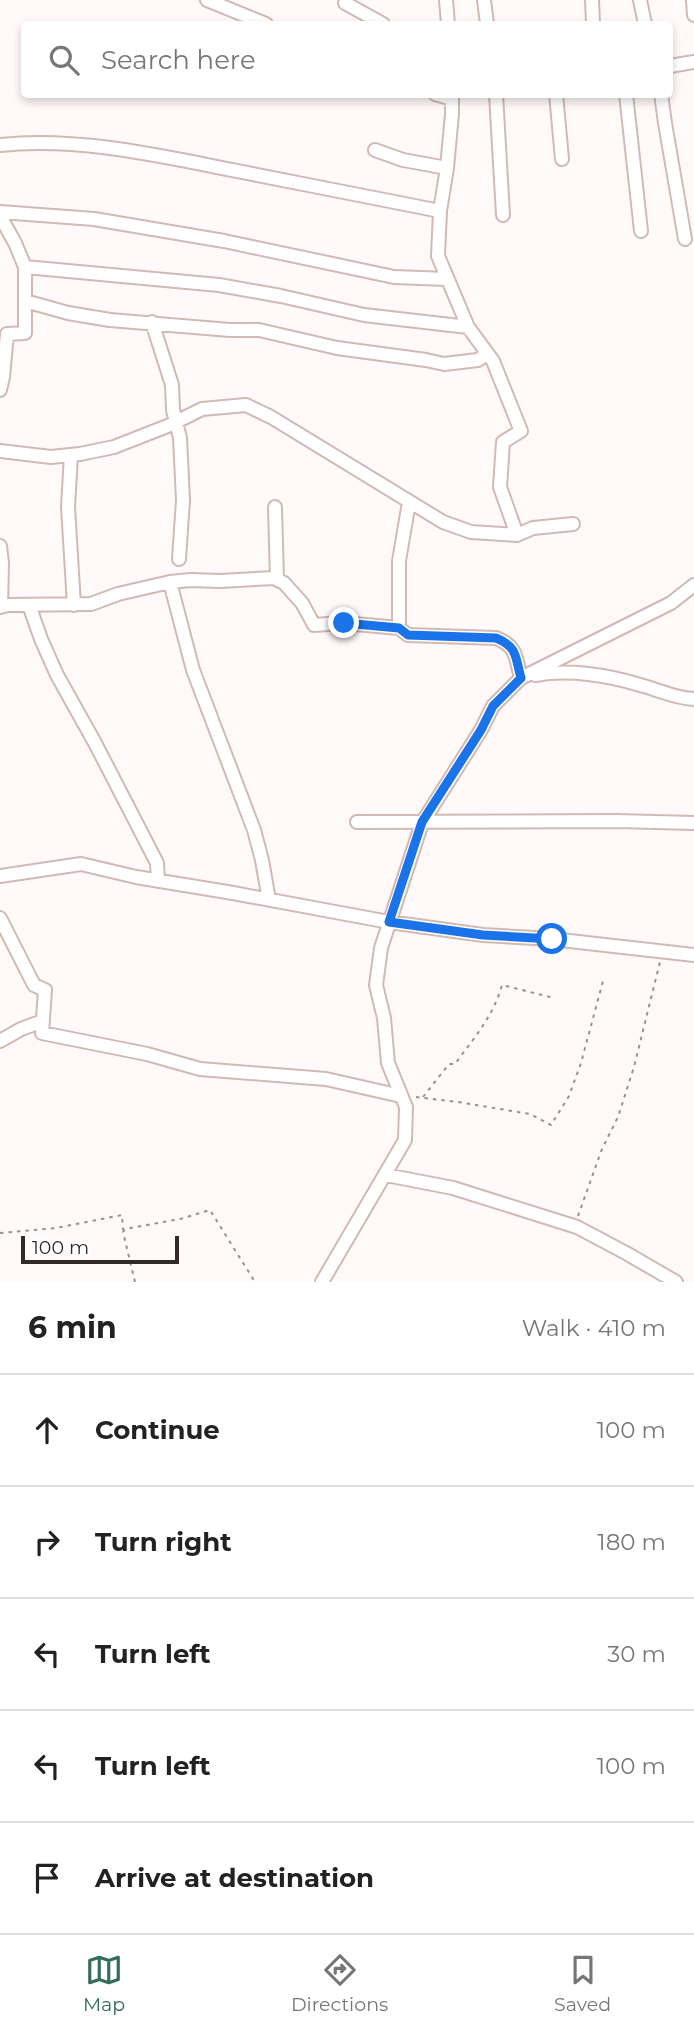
<!DOCTYPE html>
<meta charset="utf-8">
<style>
body{margin:0;font-family:Montserrat,sans-serif;background:#f6f6f6;color:#222}
.scale{position:absolute;left:21px;bottom:18px;width:158px;box-sizing:border-box;padding-left:7px;border:4px solid #312926;border-top:0;font-size:19px;line-height:24px;white-space:nowrap;color:#312926;-webkit-text-stroke:5px #fff;paint-order:stroke}
.stop{position:absolute;width:21px;height:21px;margin:-16px;border:5px solid #1a73e8;border-radius:50%;background:#fff}
.stop.end{background:#1a73e8;border-color:#fff;box-shadow:0 2px 7px #0008}
.list{margin:0;padding:0;list-style:none}
h2{display:flex;justify-content:space-between;align-items:center;height:91px;margin:0;padding:0 28px;font-size:30px}
h2 small{font-size:23px;font-weight:400;color:#767676}
.list li{display:grid;grid-template-columns:46px 1fr auto;gap:21px;align-items:center;box-sizing:border-box;height:112px;padding:0 28px;border-top:2px solid #e0e0e0}
.list b{display:block;font-size:26px;white-space:nowrap}
.list em{font-size:23px;font-style:normal;color:#767676}
.icon{flex:none;width:38px;height:38px;fill:none;stroke:currentColor;stroke-width:2;stroke-linecap:round;stroke-linejoin:round}
.map{position:relative;flex:none;width:694px;height:1282px;overflow:hidden}
.search{position:absolute;background:#fff;box-shadow:0 4px 10px #0003;left:21px;right:21px;top:21px;height:77px;display:flex;align-items:center;gap:18px;box-sizing:border-box;padding:0 24px;border-radius:7px;color:#767676;font-size:26px}
.sheet{height:651px;background:#fff}
nav{display:flex;justify-content:space-around;align-items:center;box-sizing:border-box;height:98px;border-top:2px solid #e0e0e0;background:#fff;font-size:19px;color:#767676}
nav a{display:grid;justify-items:center;gap:4px}
nav .on{color:#316d57}
.map>svg:first-child{display:block}
</style>
<div class="map">
<svg width="694" height="1282" viewBox="0 0 694 1282">
<rect width="100%" height="100%" fill="#fffaf9"/>
<g fill="none" stroke-linecap="round" stroke-linejoin="round">
<g stroke="#d1bab4" stroke-width="16">
<path id="minor" d="M207 0 266 24
M446 0 448 24
M484 0 487 24
M592 0 593 24
M640 0 645 24
M693 0 694 15
M345 3 383 24
M670 66 694 62
M435 94 452 99
M452 94V114L447 168 440 211 438 256 468 327 493 361 521 431 503 442 500 487 517 535
M496 94 503 215
M556 94 562 159
M626 94 641 231
M661 94 665 123 685 239
M0 145C77 137 156 155 232 170 301 184 371 197 440 211
M375 150 403 160 447 168
M0 212 94 219 224 241 394 277 447 279
M0 216 15 243 25 267V333L7 334 3 377 0 390
M25 267 219 285 281 296 364 315 468 327
M25 301 68 313 110 320 230 330H259L337 348 426 360 444 364 478 360 487 354
M152 322 172 385 173 410 180 438 183 500 179 559
M0 451 51 457 80 454 114 447 170 425 202 409 246 405 271 417 443 522 471 532 517 535 533 528 573 524
M71 455 68 507 74 605
M409 502 399 561V628L408 635 496 638C518 647 515 657 521 678
M275 507 277 579
M0 546 2 563 1 607
M170 582 193 670 254 830 262 860 269 900
M29 605 41 639 57 675 95 743 157 863 158 881
M0 607 8 605 91 604 118 594 170 582 191 580 220 581 274 578 284 583 302 603 314 625 344 623 399 628
M535 675C569 669 608 675 640 685 660 690 673 698 694 699
M357 822 616 821 694 823
M0 876 81 864 136 877 233 893 389 922 483 935 552 939 694 955
M0 918 34 985 45 990 42 1033 147 1054 200 1069 326 1079 401 1096
M0 1041 21 1029 43 1021
M386 1175 453 1188 577 1227 626 1253 676 1282
M322 1282 405 1140 406 1107 388 1063 384 1018 376 985 381 948 422 823 481 730 493 706 521 678 671 603 694 585"/>
</g>
<path stroke="#97918f" stroke-width="2" stroke-dasharray="3.5 5" stroke-linecap="butt" d="M416 1097 458 1102 530 1114 551 1125 569 1096 581 1063 603 981
M423 1097 449 1064H455C474 1038 494 1015 502 985L554 998
M578 1216 602 1149 618 1117 634 1067 660 962
M0 1233 56 1228 122 1215 123 1230
M135 1282 123 1232 125 1229 180 1219 210 1210 255 1282"/>
<use href="#minor" stroke="#fff" stroke-width="12"/>
</g>
<g fill="none" stroke-linecap="round" stroke-linejoin="round">
<path stroke="#1a73e8" stroke-width="9" d="M344 623 399 628 408 635 496 638C518 647 515 657 521 678L493 706 481 730 422 822 389 922 483 935 552 939"/>
</g>
</svg>
<div class="scale">100 m</div>
<div class="stop" style="left:552px;top:939px"></div>
<div class="stop end" style="left:344px;top:623px"></div>
<div class="search"><svg class="icon" aria-label="search" viewBox="0 0 24 24"><circle cx="10" cy="10" r="6"/><path d="M15 15l6 6"/></svg>Search here</div>
</div>
<section class="sheet">
<h2>6 min<small>Walk · 410 m</small></h2>
<ul class="list">
<li><svg class="icon" aria-label="ahead" viewBox="0 0 24 24"><path d="M12 20V5M6 11l6-6 6 6"/></svg><div><b>Continue</b></div><em>100 m</em></li>
<li><svg class="icon" aria-label="right" viewBox="0 0 24 24"><path d="M7 20v-9h11M14 6l5 5-5 5"/></svg><div><b>Turn right</b></div><em>180 m</em></li>
<li><svg class="icon" aria-label="left" viewBox="0 0 24 24"><path d="M17 20v-9H6M10 6l-5 5 5 5"/></svg><div><b>Turn left</b></div><em>30 m</em></li>
<li><svg class="icon" aria-label="left" viewBox="0 0 24 24"><path d="M17 20v-9H6M10 6l-5 5 5 5"/></svg><div><b>Turn left</b></div><em>100 m</em></li>
<li><svg class="icon" aria-label="arrive" viewBox="0 0 24 24"><path d="M6 21V4h12l-3 4 3 4H6"/></svg><div><b>Arrive at destination</b></div></li>
</ul>
</section>
<nav>
<a class="on"><svg class="icon" aria-label="map" viewBox="0 0 24 24"><path d="M3 6l6-2 6 2 6-2v14l-6 2-6-2-6 2zM9 4v14M15 6v14"/></svg>Map</a>
<a><svg class="icon" aria-label="directions" viewBox="0 0 24 24"><path d="M12 3l9 9-9 9-9-9zM9 14v-3h6M13 9l2 2-2 2"/></svg>Directions</a>
<a><svg class="icon" aria-label="saved" viewBox="0 0 24 24"><path d="M7 4h10v16l-5-4-5 4z"/></svg>Saved</a>
</nav>
